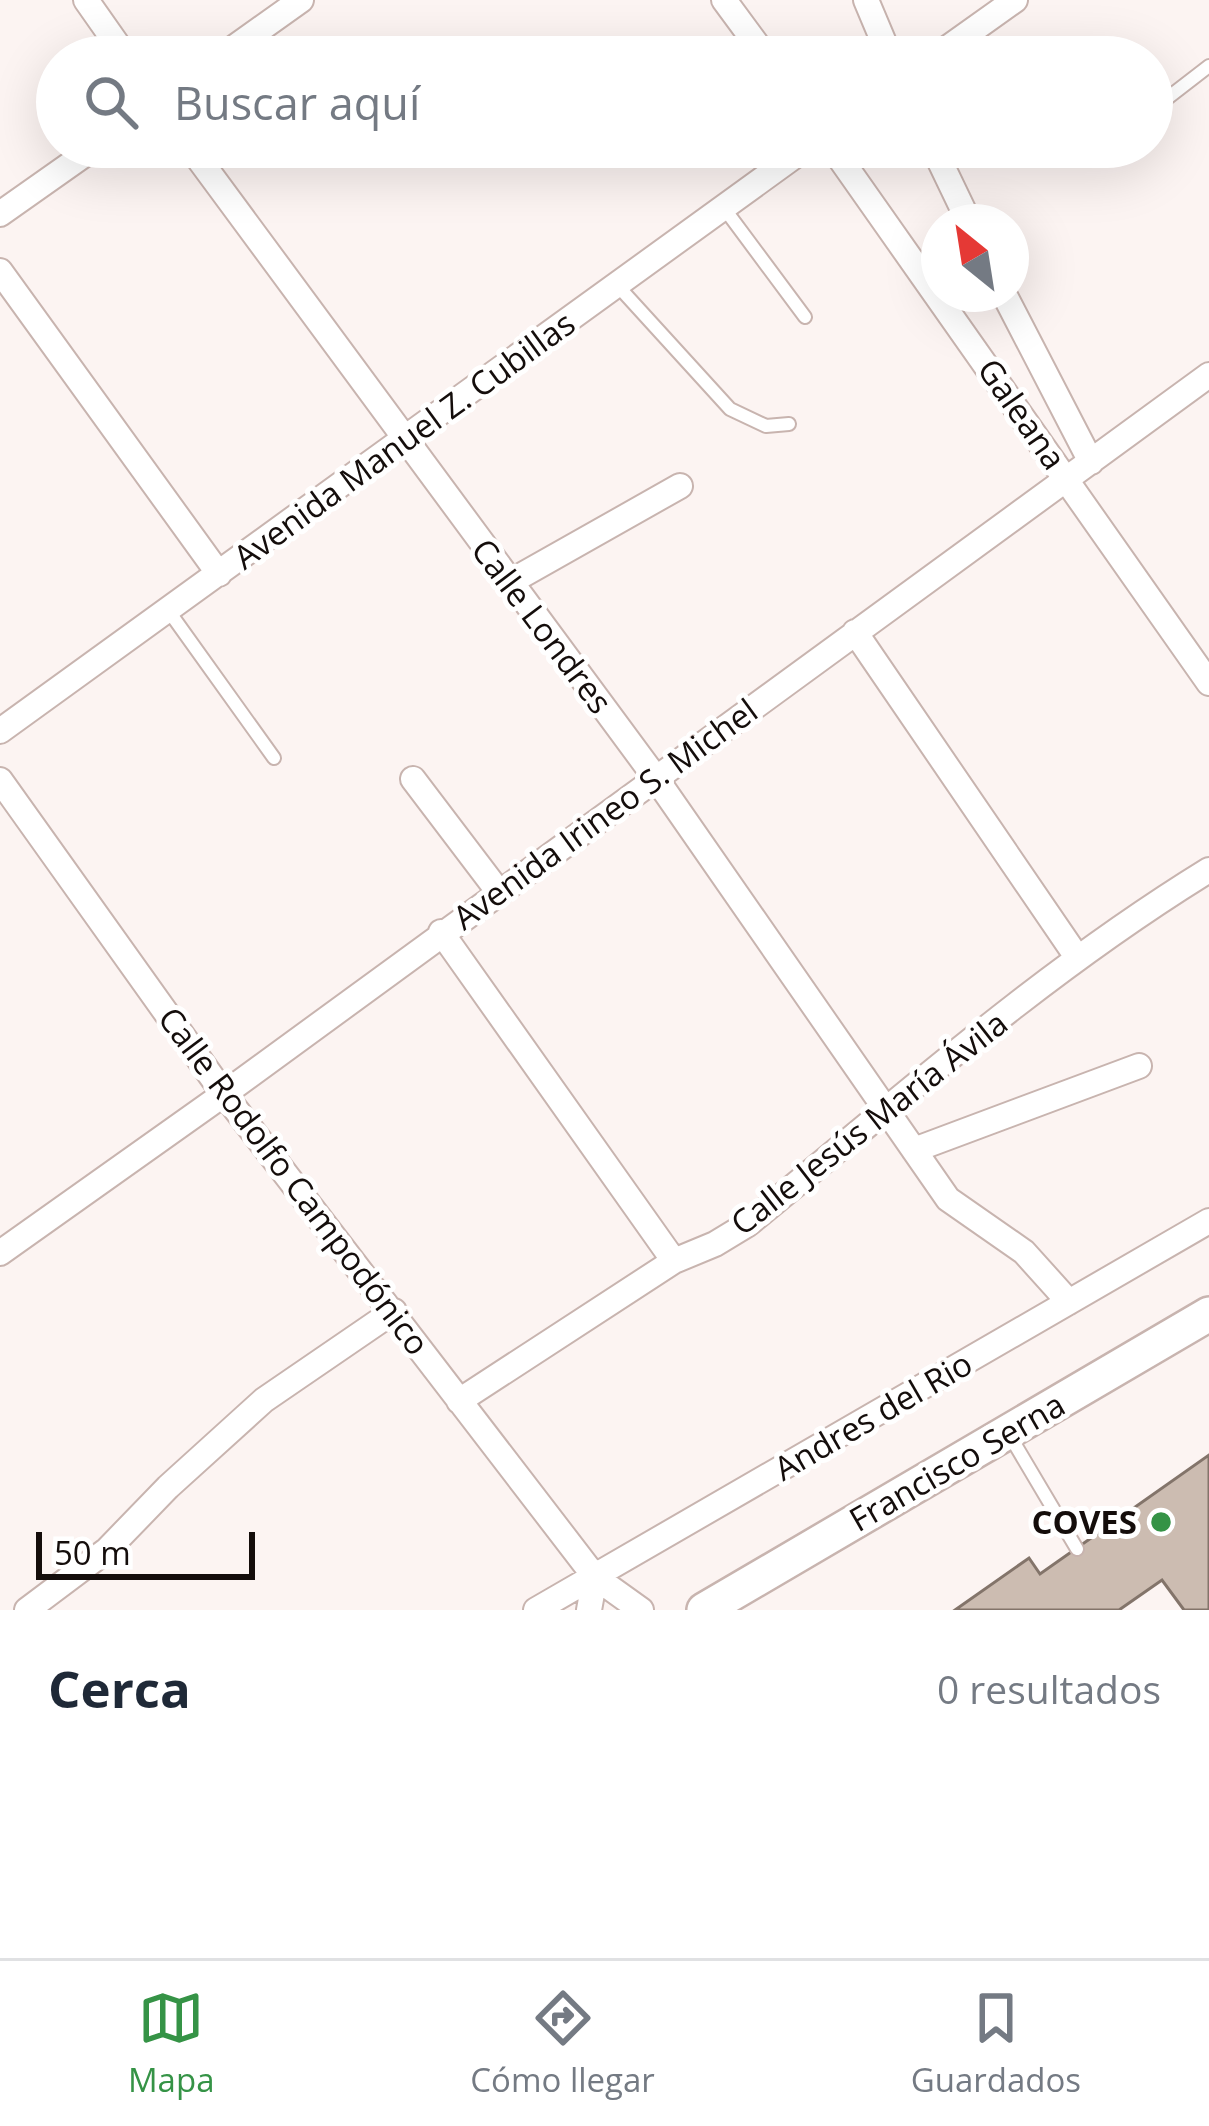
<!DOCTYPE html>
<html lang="es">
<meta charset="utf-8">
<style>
body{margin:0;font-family:"Open Sans",sans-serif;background:#f6f6f7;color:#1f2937}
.compass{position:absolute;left:921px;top:204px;width:108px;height:108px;border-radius:50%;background:#fff;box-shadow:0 12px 48px #0002;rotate:330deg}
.scale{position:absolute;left:36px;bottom:30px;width:219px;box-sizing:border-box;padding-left:12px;border:6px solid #140d0b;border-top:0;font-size:33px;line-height:42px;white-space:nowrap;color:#140d0b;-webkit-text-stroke:9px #fff;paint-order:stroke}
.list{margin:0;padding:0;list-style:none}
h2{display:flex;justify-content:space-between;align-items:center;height:156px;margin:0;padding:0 48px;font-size:51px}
h2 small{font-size:39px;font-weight:400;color:#747a83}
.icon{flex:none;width:66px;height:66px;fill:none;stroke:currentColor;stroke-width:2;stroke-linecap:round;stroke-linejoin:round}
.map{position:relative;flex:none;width:1209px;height:1610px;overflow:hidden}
.search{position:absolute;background:#fff;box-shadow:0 12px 48px #0002;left:36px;right:36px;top:36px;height:132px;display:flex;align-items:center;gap:30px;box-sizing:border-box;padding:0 42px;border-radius:66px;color:#747a83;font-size:45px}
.sheet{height:348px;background:#fff}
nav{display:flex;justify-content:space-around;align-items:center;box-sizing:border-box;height:168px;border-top:3px solid #e0e1e3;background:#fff;font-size:33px;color:#747a83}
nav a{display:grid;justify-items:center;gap:6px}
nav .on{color:#359346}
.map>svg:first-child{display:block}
</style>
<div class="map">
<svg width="1209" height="1610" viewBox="0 0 1209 1610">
<rect width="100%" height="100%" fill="#fcf4f2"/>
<path fill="#ccbcb1" stroke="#83746a" stroke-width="3" d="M1209 1455V1610H1184L1162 1580 1119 1610H955L1029 1558 1040 1574Z"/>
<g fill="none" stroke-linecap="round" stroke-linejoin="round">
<g stroke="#c8b4af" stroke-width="16">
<path id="service" d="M1152 110 1209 66
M724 208 805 317
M617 285 730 409 766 426 789 424
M168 610 274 758
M1010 1436 1077 1549"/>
</g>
<g stroke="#c8b4af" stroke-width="28">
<path id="minor" d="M86 0 126 57
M724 0 766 57
M866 0 890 57
M221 57 301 0
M935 57 1015 0
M190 147 655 777 948 1199 1024 1252 1069 1302
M832 147 1209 683
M933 147 969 222
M0 214 95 147
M0 271 219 574
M1004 294 1091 462
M510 582 680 486
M855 632 1077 957
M0 731 807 147
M413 779 498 891
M0 780 224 1094 595 1577 641 1610
M441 932 674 1261
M914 1150 1139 1066
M0 1253 224 1094 1209 375
M459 1401 674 1261 715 1244 748 1224C898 1101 1043 972 1209 870
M27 1610 107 1550 168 1487 264 1400 394 1311
M536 1610 1209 1221
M589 1610 595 1577"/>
</g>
<g stroke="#c8b4af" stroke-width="38">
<path id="secondary" d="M704 1610 1209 1314"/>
</g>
<use href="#service" stroke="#fff" stroke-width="12"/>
<use href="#minor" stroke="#fff" stroke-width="24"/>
<use href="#secondary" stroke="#fff" stroke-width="33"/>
</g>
<circle fill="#359346" stroke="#fff" stroke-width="4.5" cx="1161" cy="1522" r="12"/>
<g text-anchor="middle" stroke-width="10" stroke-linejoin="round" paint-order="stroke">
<g font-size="33" fill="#140d0b" stroke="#fff">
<text transform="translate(1022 414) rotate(55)" y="12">Galeana</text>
<text transform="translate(404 440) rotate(-36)" y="12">Avenida Manuel Z. Cubillas</text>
<text transform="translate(542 626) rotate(53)" y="12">Calle Londres</text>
<text transform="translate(605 814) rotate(-36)" y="12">Avenida Irineo S. Michel</text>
<text transform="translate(869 1123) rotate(-38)" y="12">Calle Jesús María Ávila</text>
<text transform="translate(294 1181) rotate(53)" y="12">Calle Rodolfo Campodónico</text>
<text transform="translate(873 1416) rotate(-30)" y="12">Andres del Rio</text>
<text transform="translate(957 1462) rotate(-30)" y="12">Francisco Serna</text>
</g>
<g font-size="33" font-weight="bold" fill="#140d0b" stroke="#fff" text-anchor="end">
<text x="1137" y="1534">COVES</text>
</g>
</g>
</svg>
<svg class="compass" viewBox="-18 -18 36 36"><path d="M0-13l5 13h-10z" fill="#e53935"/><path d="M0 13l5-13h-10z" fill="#747a83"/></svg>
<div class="scale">50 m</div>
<div class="search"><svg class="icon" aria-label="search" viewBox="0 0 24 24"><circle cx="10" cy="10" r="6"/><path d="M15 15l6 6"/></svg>Buscar aquí</div>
</div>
<section class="sheet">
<h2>Cerca<small>0 resultados</small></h2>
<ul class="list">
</ul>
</section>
<nav>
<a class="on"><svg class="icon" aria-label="map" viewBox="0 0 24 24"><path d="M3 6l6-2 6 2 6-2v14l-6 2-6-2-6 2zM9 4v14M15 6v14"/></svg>Mapa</a>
<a><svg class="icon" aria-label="directions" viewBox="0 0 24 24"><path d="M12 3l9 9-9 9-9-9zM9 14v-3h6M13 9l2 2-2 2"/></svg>Cómo llegar</a>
<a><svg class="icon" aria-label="saved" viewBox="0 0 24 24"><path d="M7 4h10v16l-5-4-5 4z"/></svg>Guardados</a>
</nav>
